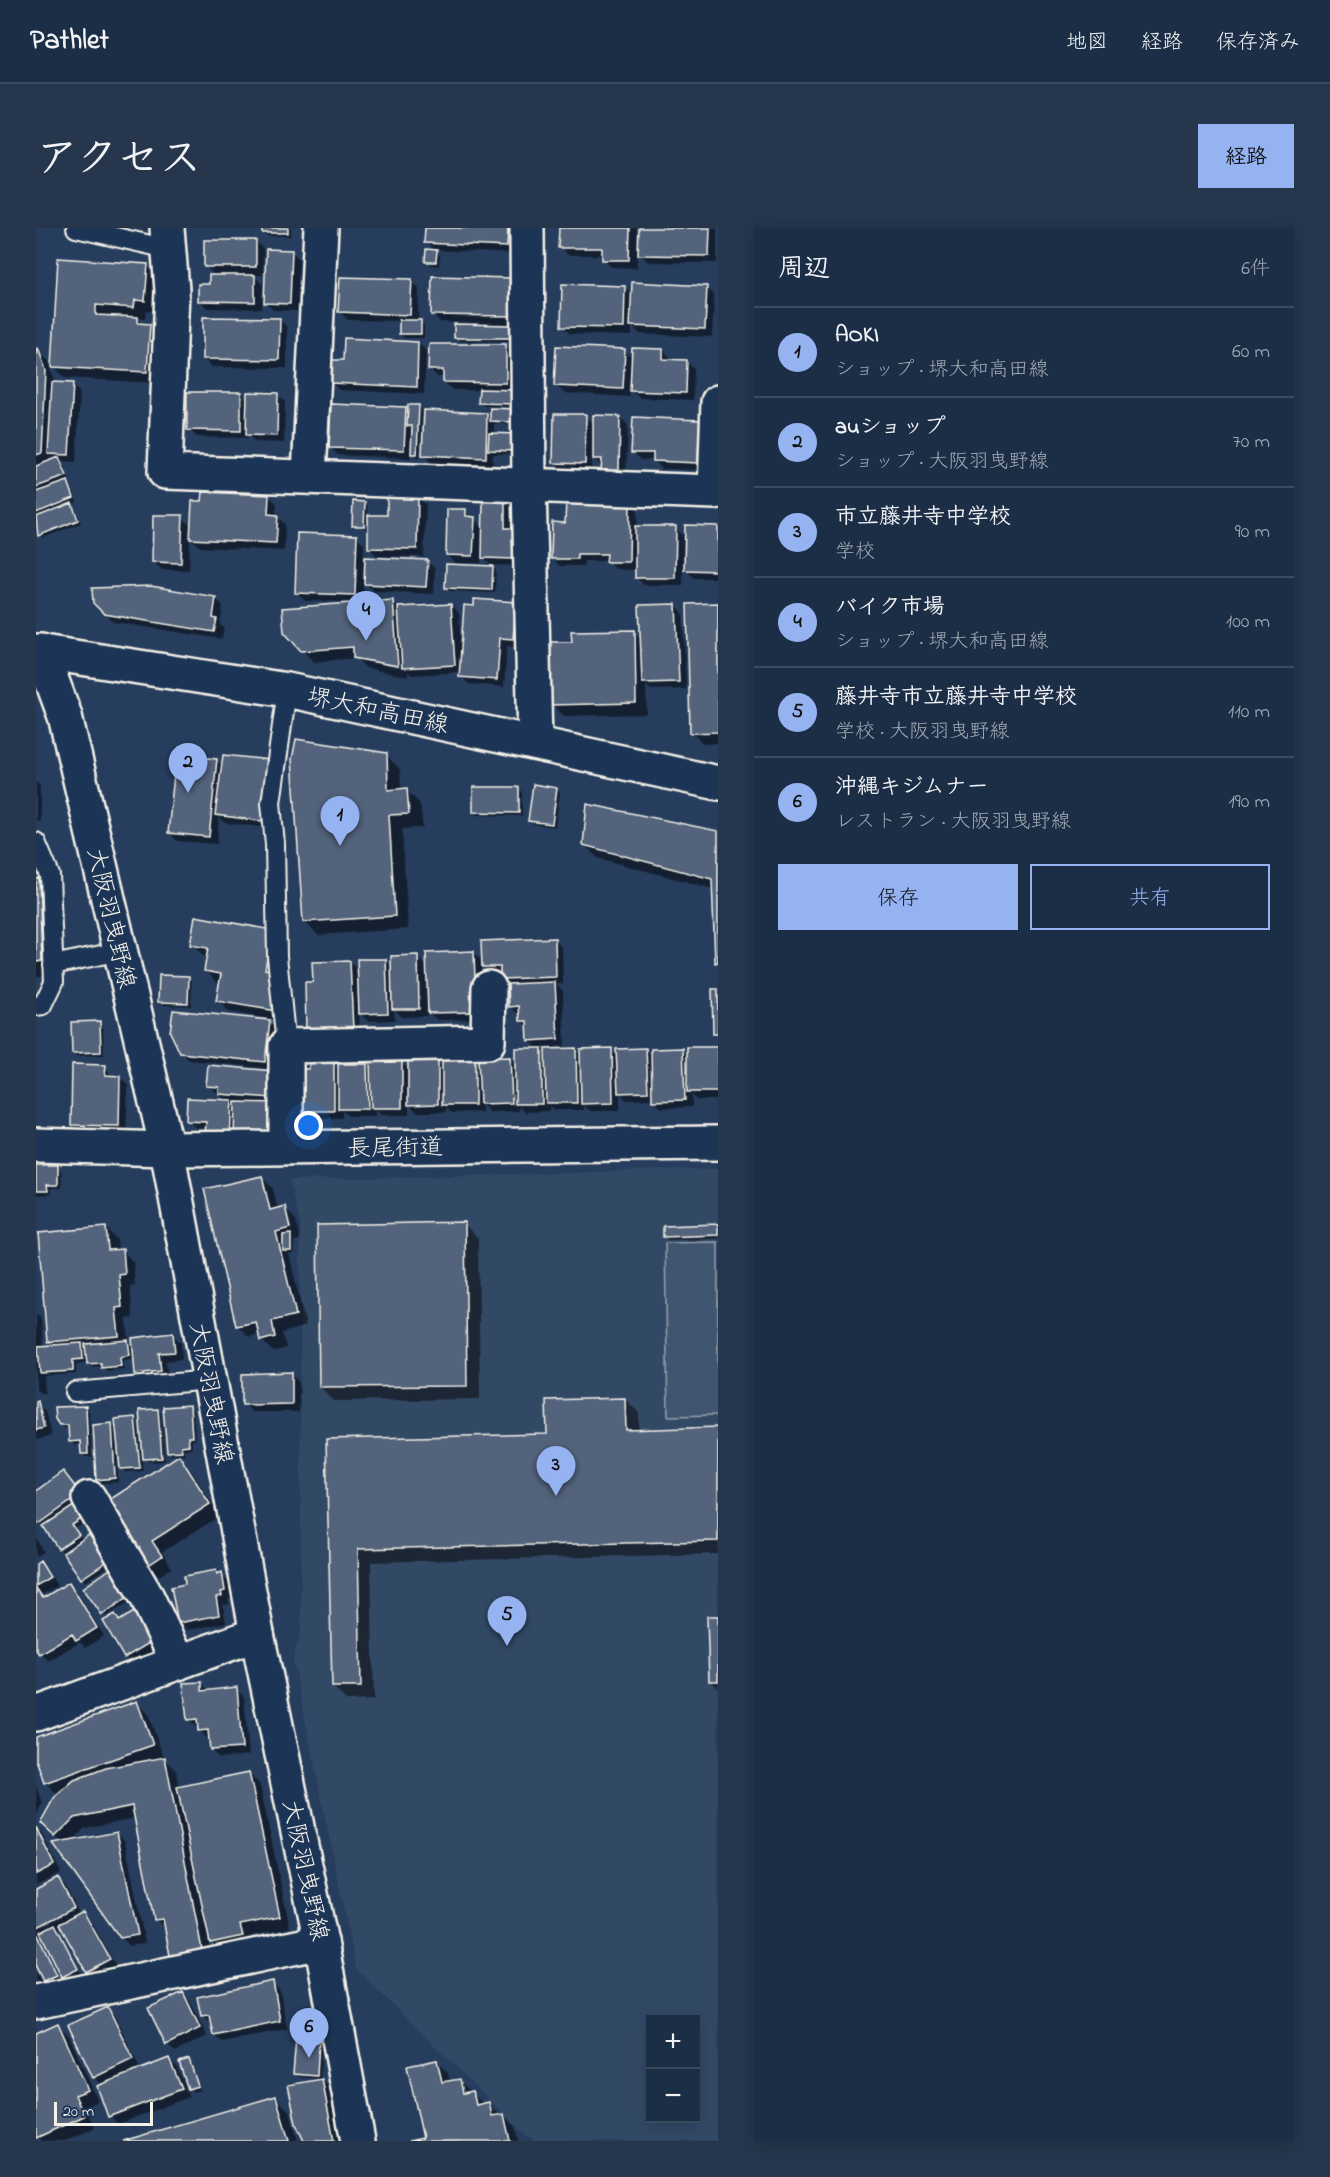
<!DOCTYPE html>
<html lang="ja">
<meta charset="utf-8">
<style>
body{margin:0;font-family:"Indie Flower","Klee One",sans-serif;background:#25364d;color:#f1f3f6}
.controls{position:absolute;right:18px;bottom:18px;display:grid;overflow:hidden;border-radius:0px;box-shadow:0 3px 15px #0003}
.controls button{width:54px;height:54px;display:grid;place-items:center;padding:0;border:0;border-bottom:2px solid #3a4a5f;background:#1c2e46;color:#f1f3f6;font:30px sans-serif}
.scale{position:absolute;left:18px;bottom:15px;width:99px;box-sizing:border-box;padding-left:6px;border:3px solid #f4f1e8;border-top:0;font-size:16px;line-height:21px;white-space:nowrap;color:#f4f1e8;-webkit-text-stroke:4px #1d3557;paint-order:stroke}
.you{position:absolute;left:273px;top:898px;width:21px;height:21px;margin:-15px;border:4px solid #fff;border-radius:50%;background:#1a73e8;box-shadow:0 0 0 9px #1a73e833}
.badge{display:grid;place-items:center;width:39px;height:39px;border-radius:50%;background:#95b2f1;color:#111;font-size:20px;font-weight:700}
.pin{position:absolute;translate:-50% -50px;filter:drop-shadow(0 2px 3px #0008)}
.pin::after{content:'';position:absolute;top:32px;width:21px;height:18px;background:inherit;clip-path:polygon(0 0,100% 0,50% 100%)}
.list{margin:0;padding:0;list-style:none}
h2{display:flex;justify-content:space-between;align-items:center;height:78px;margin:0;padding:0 24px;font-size:26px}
h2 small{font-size:20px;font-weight:400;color:#a0a8b3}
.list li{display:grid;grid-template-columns:39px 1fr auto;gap:18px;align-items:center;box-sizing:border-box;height:90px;padding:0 24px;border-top:2px solid #3a4a5f}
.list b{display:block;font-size:22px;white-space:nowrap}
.list p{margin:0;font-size:20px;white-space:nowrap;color:#a0a8b3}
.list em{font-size:20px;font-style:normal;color:#a0a8b3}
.actions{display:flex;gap:12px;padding:18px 24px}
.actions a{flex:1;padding:14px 0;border:2px solid #95b2f1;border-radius:0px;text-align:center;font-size:21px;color:#95b2f1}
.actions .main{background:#95b2f1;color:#111}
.map{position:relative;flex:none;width:682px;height:1913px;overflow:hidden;border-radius:0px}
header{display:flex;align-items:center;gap:36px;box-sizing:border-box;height:84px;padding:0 30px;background:#1c2e46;border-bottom:2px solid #3a4a5f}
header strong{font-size:28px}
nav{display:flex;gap:33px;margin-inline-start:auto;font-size:21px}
.intro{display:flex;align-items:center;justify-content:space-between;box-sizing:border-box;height:144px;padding:0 36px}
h1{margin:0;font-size:42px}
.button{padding:15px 27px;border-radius:0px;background:#95b2f1;color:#111;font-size:21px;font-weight:700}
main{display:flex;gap:36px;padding:0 36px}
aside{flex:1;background:#1c2e46;border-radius:0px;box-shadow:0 3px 15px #0003}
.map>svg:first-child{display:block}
</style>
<header>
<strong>Pathlet</strong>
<nav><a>地図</a><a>経路</a><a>保存済み</a></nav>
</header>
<div class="intro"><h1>アクセス</h1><a class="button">経路</a></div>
<main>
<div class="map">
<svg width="682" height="1913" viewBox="0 0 682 1913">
<rect width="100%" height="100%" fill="#263d5d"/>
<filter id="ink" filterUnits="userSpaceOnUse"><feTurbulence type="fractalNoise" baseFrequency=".0167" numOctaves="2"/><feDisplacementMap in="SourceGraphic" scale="12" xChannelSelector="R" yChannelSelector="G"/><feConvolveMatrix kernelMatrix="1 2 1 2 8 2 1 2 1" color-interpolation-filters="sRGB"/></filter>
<g filter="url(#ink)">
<path fill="#334966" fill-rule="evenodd" d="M682 941V1913H499L486 1904 320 1741 257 1431 265 1405 264 995 253 952ZM614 1792H660V1890H614Z"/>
<path fill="#40546f" stroke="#9aa2ac" stroke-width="1.5" d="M682 1014V1187L632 1188 629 1015Z"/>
<path fill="#0007" fill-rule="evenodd" d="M76 0H112V1Z
M227 0H255V8H231L228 5Z
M391 0H479L478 26 399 22 404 27 403 38 395 37 391 33 399 23 390 14Z
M524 0H601V40L575 39 567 31V27H532L524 19Z
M604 0H681V35L612 34 604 26Z
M220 13 227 21V47H217L227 57 226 81 171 80 163 72 175 58 179 48 170 39Z
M255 23 263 31 261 83 237 82 229 74Z
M24 32 111 37 122 48 120 84 110 83 109 90H100L108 97H113L125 109 122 155 29 150 18 138Z
M476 51 483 96 404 94 396 86Z
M375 52 383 60 382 94 388 97V110H368L364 106V93L312 92 304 84Z
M589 59 597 67 670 59 678 67 676 109 604 106 596 98V108L534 106 526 98Z
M243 91 251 99V140L176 139 168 131Z
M476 99 480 113H424L420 109Z
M382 115 390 123 388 166 303 162 295 154 309 134Z
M470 118 477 126 482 179 448 178 444 174V162H416L408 154V149H402L394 142Z
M0 122 13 133 20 155 36 157 44 165 40 234 26 233 33 251 30 253 35 258 41 274 35 276 39 281 45 295 7 310 0 299Z
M627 122 635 130V133H650L658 141 657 172 604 170 594 161V169L528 165 520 157 588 123 597 131Z
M205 166 212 173 241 166 249 174 248 215 219 214 212 207V210L161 209 153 201Z
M382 178 386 182 384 229H380L375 224V230L302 227 294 219 369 180 373 185Z
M450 186 459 195H481V197L458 196V207L482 226H457V237L396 235 388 227Z
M549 188 559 197 584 189 592 197 590 250H575L556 228V243L527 242 519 234Z
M664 194 672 202 670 242 626 241 618 232H605L597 224Z
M233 268 241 276 240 287 249 296 248 323 164 319 154 309 153 342H126L118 334 146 289 156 299Z
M382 269 390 277 388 329 341 328 333 320 334 301 320 299 336 300V297L319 296V299L318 297 329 276 332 279V288L352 289Z
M469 273 477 281 476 302 486 338 455 337 445 327V335H419L411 327 429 283 448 300Z
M594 274 602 282 601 299 639 300 647 308V357H608L600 349V342L580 341 572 333H548V338H524L516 330 531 296Z
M682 299V350H658L647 339H650Z
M320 308 328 316 327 346 391 333 399 341 398 366 338 363 327 353V375L356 373 363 380 415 377 423 385 425 420 479 375 484 419 471 418 468 459 433 456 425 448V444L375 447 372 444V449L330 440 320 430 278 434 266 422 316 376V374L269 373 261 365ZM327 430 369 438V441L327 433Z
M456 339 460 343 459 365 414 363 410 359Z
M179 370 187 378 184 397 188 400 186 411 77 394 58 374Z
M682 376V515L667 516 655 504Z
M640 377 647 385 650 461 615 462 610 457 611 486 528 488 516 476 537 415 598 403 606 411Z
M350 527 364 541 365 562H370L384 576 387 600 366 601 372 701 282 707 268 693Z
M180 532 187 539 241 542 234 600 189 595 183 589 181 616 141 613 134 605Z
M0 554 4 558V592L0 593Z
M482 561 486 564V588L442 587 438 583Z
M520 561 524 565 519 599 498 596 494 592Z
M682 604V735L678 661 562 630 548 616Z
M0 652H2L16 666 19 747 0 748Z
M235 703 252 794 193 784 182 772 185 755 181 754 170 743 172 729 167 728 156 716Z
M518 712 526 720 527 756H520L527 763 529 818 503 820 511 828 540 822 545 828 575 822 581 828 610 821 616 828 647 822 653 827 682 821V872H660L656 867V879L625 880 617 871 591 872 584 865V883H554L548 877V882H519L513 877V883L489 884 483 878V883L453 884 446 876V884L416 885 410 879V884H381L373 876V887H345L339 881V888H312L306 882V890H276L268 882 298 836 304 842 330 837 336 843 365 834 373 842 401 833 407 839 438 832 444 838 474 831 481 838 503 822 493 812 492 799 486 793 485 786H482L474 778 473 758 466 750V746L455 747 445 737 447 791 401 792 390 782 391 788 366 789 358 781 359 792 332 793 323 784 324 809 279 756 314 734 323 744 349 732 357 740 381 729 392 739 437 724 447 734Z
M152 749 156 753 155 778 128 777 124 773Z
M233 794 241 802 237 841 153 832 145 824Z
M63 795 67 799 68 827 41 828 38 825Z
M69 839 77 849H84L92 857 90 906 44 905 36 897Z
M238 844 250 919 171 901 160 900 152 892 192 873 171 857Z
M21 938 25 942 26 960H14L15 966 0 967V939Z
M226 949 237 961 242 982 248 980 260 992 264 1012 258 1013V1026H253L270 1098 246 1105 250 1120 237 1124 226 1112 224 1106 213 1109 202 1098Z
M428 996 442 1010 444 1171 298 1173 284 1159Z
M682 998V1011L632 1012 628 1008Z
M70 1000 81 1012 82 1023 86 1022 97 1034 99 1057 94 1058 97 1090 91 1091 93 1115 98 1120 137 1107 145 1115 146 1131 130 1133 132 1151 109 1153 101 1145 99 1130 87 1132 88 1141 70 1143 66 1138 56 1139 51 1134 40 1136V1146L8 1148 9 1165H4L0 1161V1086L5 1091 7 1119H18L13 1114Z
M255 1146 263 1154V1184H216L208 1176Z
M589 1171 603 1185V1203L682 1201V1326L335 1334 338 1472 311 1473 297 1459 292 1212 512 1207Z
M0 1175 9 1183 15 1208 0 1212Z
M50 1179 53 1183 56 1229H50L46 1226V1216L38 1217 34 1213V1200H28L24 1196Z
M153 1179 157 1183 159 1212H156V1220L148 1221 149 1226 136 1227 132 1223Z
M121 1182 125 1186 129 1233 113 1234 109 1231Z
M99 1191 102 1194 107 1243 89 1244 85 1240Z
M75 1197 80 1201 82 1254 65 1255 61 1251Z
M143 1229 154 1241 184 1288 126 1324 136 1340 123 1348 112 1337 72 1275Z
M27 1245 51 1274 50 1294 39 1301 47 1313 78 1334 50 1354 0 1290V1265Z
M0 1309 8 1324 0 1329Z
M4 1335 12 1343 21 1358 6 1367 8 1371 33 1356 41 1364 68 1408 49 1420 44 1414 12 1433 0 1419V1337Z
M179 1343 193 1354 196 1371H192L193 1376 187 1377 190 1395 151 1402 143 1394 151 1357Z
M49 1360 99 1370 70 1389Z
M79 1388 84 1394 127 1419 97 1437 89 1429Z
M682 1390V1460L675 1453Z
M165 1455 173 1463 200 1461 208 1469 213 1527 183 1530 175 1522 174 1510H171L163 1502V1499H160L152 1491Z
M101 1475 112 1486 128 1530 140 1542 143 1560 213 1546 224 1557 254 1700 215 1708 217 1719 187 1725 172 1711 177 1738 130 1702 120 1692 100 1590 49 1600 36 1614 81 1605 89 1613 109 1715 94 1718 85 1709 27 1616 6 1595 27 1564 21 1566 10 1555 0 1528V1510Z
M0 1558 6 1575 0 1589Z
M0 1600 6 1606 25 1645 0 1657Z
M22 1651 30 1659 44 1687 47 1685 55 1693 81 1740 59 1751 51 1744 26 1698 22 1701 45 1745 31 1752 8 1708 3 1711 24 1751 12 1756 0 1736V1663Z
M0 1743 10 1765 0 1770Z
M236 1755 244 1763 251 1801 186 1814 178 1806 176 1795 166 1788Z
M146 1766 154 1773 171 1808 139 1824 131 1816Z
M71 1780 79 1788 103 1839 95 1844 96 1846 133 1831 141 1839 153 1869 82 1896 74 1888 66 1857 58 1849Z
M22 1797 33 1808 62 1873 49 1879 59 1900 29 1913H5L0 1907V1807Z
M283 1814 286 1817 284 1851 263 1849 259 1845Z
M152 1832 156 1836 164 1862 157 1864 153 1860Z
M401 1834 412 1845 414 1854 423 1852 448 1877 452 1876 465 1888 468 1887 479 1899 482 1913H380L388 1911Z
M286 1852 294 1860 303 1913H270Z
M240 1870 254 1884 262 1913H92Z"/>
<path fill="#52647b" stroke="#f4f1e8" stroke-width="1.5" d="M226 0H252V5H226Z
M389 0H472L471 19 388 15Z
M523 0H594L593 32H566V20H522Z
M603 0H674L673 28 602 27Z
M168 12H220V39H168Z
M230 21 256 22 254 76 228 75Z
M390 21 401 22 400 34H389Z
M22 30 112 36 109 73 99 72 98 80 60 77V87L102 89V95L114 96 111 144 16 139Z
M173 47H219V74L162 73V56H173Z
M396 48 477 50 476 88 395 87Z
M304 49 376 51 374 87 302 84Z
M596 54 671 58 669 101 594 98Z
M526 56 589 58 588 100 525 99Z
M167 89 244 90 243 132 167 131Z
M363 92H385V106H363Z
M418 96 477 97V110H418Z
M308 110 382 114 381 159 294 155 295 132H307Z
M393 116H470V155L407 154V142H392Z
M520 118 589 121 587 161 518 158Z
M2 120 10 142 6 225 0 227V121Z
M596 120 627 121V131L651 132 650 165 594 163Z
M16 154 37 155 33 227 12 226Z
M443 161 480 162 479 176 442 175Z
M151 164H205V203L151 202Z
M211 164 242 165 241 208 210 207Z
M295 176 370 179 368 222 293 220Z
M372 177H383L381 226H375L376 198H371Z
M454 180 478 181 477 194 454 193Z
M388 182 451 185 450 230 386 227Z
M518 186H550L549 236 517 235Z
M557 187 584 188 583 243 565 242 566 231H557Z
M597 189 664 192 662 235 617 233V225H595Z
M453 205 480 206 479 223 452 222Z
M23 229 31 248 0 259V238Z
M32 253 38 270 0 285V264Z
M167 264 233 267 232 286 242 287 240 315 154 311 156 273H166Z
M351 267 382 268 381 321 332 320V287H351Z
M447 271 469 272V300H479V331L446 330Z
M530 272 594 273 593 334H570L571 326H541V331H515L516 294 529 295Z
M317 273 329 274 328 298H316Z
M36 275 42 292 2 308 0 289Z
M411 281H430V288L439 289 437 328 410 327Z
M117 287H147L145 335 116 334Z
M649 297 682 298V343L648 342Z
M599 298H640L639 350H599Z
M261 305 321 307 319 367 259 365Z
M329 329 392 332 390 359 328 356Z
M410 336 457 338 456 362 409 360Z
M115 358 180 369 177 390 181 391 178 404 68 386 57 375 56 360Z
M438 371 480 374 477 411 464 410 461 452 423 449 428 377 438 378Z
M357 372 362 438 317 430V419L265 423 248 404 246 380Z
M682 375V504L654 505 651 376Z
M415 376 419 437 366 440 362 379Z
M640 376 643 454 606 455 603 377Z
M599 402 600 475 515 477 513 414H536L535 403Z
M260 511 351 525 352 562 371 560 373 586 353 587 359 688 267 694 256 531Z
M140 527 181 531 173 609 132 605Z
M187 527 234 532 226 593 179 587Z
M497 556 521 560 516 596 492 593Z
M437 559H483V585L437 584Z
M551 576 682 603V734L679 735 676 651 547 617Z
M3 650 6 733 0 734V651Z
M159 688 236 702 229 741 236 742 241 783 180 773 185 746 168 743 172 720 154 717Z
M519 710 520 749 464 751V739H446L445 713Z
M438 723 440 784 392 785 390 725Z
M382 727 383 781H356L355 728Z
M321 731H350L352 785 323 786Z
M314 733 317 802 270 803 269 754H277L276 734Z
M123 747 153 748 152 775 122 774Z
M519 754 522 811 492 813 491 793H484L483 778 473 779 472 756Z
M676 761H682V806H677Z
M137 782 234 792 229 834 144 825 134 804Z
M64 793 65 824 36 825 35 794Z
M651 819H682V864H651Z
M479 820H506V876H479Z
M540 820 541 875H510L509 821Z
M576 820 577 875 545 876 544 821Z
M610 820 612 864 582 865 580 821Z
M647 820 649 872 616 873 615 821Z
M474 829 476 875 444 876 442 830Z
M402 831V876L372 877V832Z
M406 831H439V877H406Z
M366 832V880H335L334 833Z
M273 835H298V883H266V841H273Z
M36 836 70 837 69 847 84 848 83 898 35 897Z
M302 836H331L332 881H302Z
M172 837 238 843 236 870 183 866V859L170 858Z
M151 870 196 872 194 908 169 906 170 894 150 893Z
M199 874 243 875V911L198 910Z
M0 937H22V957H11L12 963H0Z
M226 948 234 982 249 978 254 1000 240 1004 260 1087 236 1093 239 1109 224 1113 220 1094 200 1098 168 961Z
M429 994 431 1158 283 1159 281 997Z
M682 996V1007L627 1009V998Z
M70 999 72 1022 87 1021 89 1046 83 1047 86 1079 80 1080 83 1108 11 1114 2 1005Z
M255 1006V1023H247V1007Z
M137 1105 139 1124 123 1125 125 1143 99 1146 96 1110Z
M92 1112 94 1127 84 1129 85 1138 65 1140V1135L51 1136 49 1116Z
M46 1115 47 1131 37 1132V1143L4 1145 2 1118Z
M256 1144V1176L206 1177V1146Z
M589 1170 590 1202 682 1199V1313L322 1321 325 1459H296L290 1211 511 1206 510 1172Z
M0 1173H2L8 1200 0 1202Z
M154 1177 156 1209H152L153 1217 145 1218 146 1223 131 1224 127 1179Z
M50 1178 52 1226H45L44 1213 33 1214 32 1197H23L19 1191 18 1179Z
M122 1181 126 1230 107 1231 103 1182Z
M99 1189 104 1240 84 1241 79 1191Z
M76 1195 79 1250 60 1252 57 1197Z
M143 1227 174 1276 116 1313 126 1328 111 1338 70 1274Z
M27 1243 45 1266 3 1296 0 1292V1263Z
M39 1277 47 1290 36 1297 43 1307 22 1321 7 1298Z
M57 1304 76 1330 45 1351 27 1325Z
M4 1333 14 1349 0 1358V1336Z
M77 1339 96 1366 66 1387 47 1360Z
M180 1342 181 1346 186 1344 189 1363 185 1364 186 1368 180 1369 183 1387 142 1395 135 1359 149 1356 148 1348Z
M33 1354 61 1400 40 1413 36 1406 3 1426 0 1422V1360L7 1370Z
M103 1381 120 1411 88 1430 67 1393 79 1386 83 1393Z
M671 1388H682V1453H673Z
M166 1454V1463L201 1459 206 1520 174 1522 172 1502 162 1503 161 1491 151 1492 147 1455Z
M101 1473 117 1517 8 1555 0 1532V1509Z
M129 1529 167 1727 135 1733 127 1691 118 1692 96 1578 38 1590 19 1609 4 1595 18 1570 38 1552 70 1540Z
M213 1544 244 1689 204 1697 207 1708 174 1715 141 1559Z
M0 1599 18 1637 0 1646Z
M81 1604 102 1707 84 1710 17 1616Z
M22 1649 38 1680 0 1700V1661Z
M47 1683 74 1731 50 1744 23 1696Z
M19 1696 42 1741 26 1749 4 1704Z
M2 1707 21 1747 7 1753 0 1739V1708Z
M237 1753 244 1793 177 1807 173 1787 165 1788 161 1769Z
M147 1764 164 1800 130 1817 112 1780Z
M72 1779 97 1831 57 1850 32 1797Z
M22 1795 52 1862 39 1867 48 1888 0 1910V1805Z
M260 1810 283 1812 281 1848 257 1846Z
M133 1830 146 1861 72 1889 61 1858Z
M153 1831 162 1858 152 1861 143 1834Z
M401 1832 406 1854 424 1851 427 1865 437 1863 440 1877 453 1874 456 1888 468 1886 474 1913H373L387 1910 371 1838Z
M286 1851 298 1913H268L260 1896 252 1857Z
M240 1868 253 1913H87Z"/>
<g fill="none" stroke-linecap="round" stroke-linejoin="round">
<g stroke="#f4f1e8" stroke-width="22">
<path id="lane" d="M40 0 132 21
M0 614 14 647 18 754 7 777 0 778
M17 737 84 723
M250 818 241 728 239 616 235 575 251 462
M39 1164 174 1152"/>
</g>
<g stroke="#f4f1e8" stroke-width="38">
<path id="street" d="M131 0 136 62 129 244 679 264 682 174
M491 0 493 256 499 515
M273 248 285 0
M0 917 131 921 682 915
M250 920V818L452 814 453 760
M53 1270 111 1369 142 1435
M0 1486 221 1406
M0 1774 285 1714"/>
</g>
<g stroke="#f4f1e8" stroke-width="38">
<path id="secondary" d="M5 423 29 488 131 921 221 1406 285 1714 322 1913"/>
</g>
<g stroke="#f4f1e8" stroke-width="38">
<path id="primary" d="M0 423 251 462 682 555"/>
</g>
<use href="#lane" stroke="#1d3557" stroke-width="18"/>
<use href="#street" stroke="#1d3557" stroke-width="33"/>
<use href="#secondary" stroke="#1d3557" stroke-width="33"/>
<use href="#primary" stroke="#1d3557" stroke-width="33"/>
</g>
</g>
<g text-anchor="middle" stroke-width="4.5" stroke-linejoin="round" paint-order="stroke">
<g font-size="24" fill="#f4f1e8" stroke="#1d3557">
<text transform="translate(342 482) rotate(12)" y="8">堺大和高田線</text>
<text transform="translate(76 690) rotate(77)" y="8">大阪羽曳野線</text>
<text transform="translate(359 919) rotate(-1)" y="8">長尾街道</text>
<text transform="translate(176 1165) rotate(79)" y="8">大阪羽曳野線</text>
<text transform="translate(270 1642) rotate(78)" y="8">大阪羽曳野線</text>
</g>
</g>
</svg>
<div class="controls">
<button>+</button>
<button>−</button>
</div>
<div class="scale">20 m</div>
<div class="you"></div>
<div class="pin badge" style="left:304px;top:618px">1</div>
<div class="pin badge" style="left:152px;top:565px">2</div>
<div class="pin badge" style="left:520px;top:1268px">3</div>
<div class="pin badge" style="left:330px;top:413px">4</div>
<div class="pin badge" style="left:471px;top:1418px">5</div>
<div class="pin badge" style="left:273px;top:1830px">6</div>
</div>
<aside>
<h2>周辺<small>6件</small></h2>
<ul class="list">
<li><span class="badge">1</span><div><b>AOKI</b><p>ショップ · 堺大和高田線</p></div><em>60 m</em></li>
<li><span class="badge">2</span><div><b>auショップ</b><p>ショップ · 大阪羽曳野線</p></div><em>70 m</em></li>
<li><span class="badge">3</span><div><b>市立藤井寺中学校</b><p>学校</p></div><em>90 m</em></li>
<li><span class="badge">4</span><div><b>バイク市場</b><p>ショップ · 堺大和高田線</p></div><em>100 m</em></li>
<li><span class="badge">5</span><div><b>藤井寺市立藤井寺中学校</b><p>学校 · 大阪羽曳野線</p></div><em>110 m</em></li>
<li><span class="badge">6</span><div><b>沖縄キジムナー</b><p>レストラン · 大阪羽曳野線</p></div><em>190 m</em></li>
</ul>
<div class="actions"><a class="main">保存</a><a>共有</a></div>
</aside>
</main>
